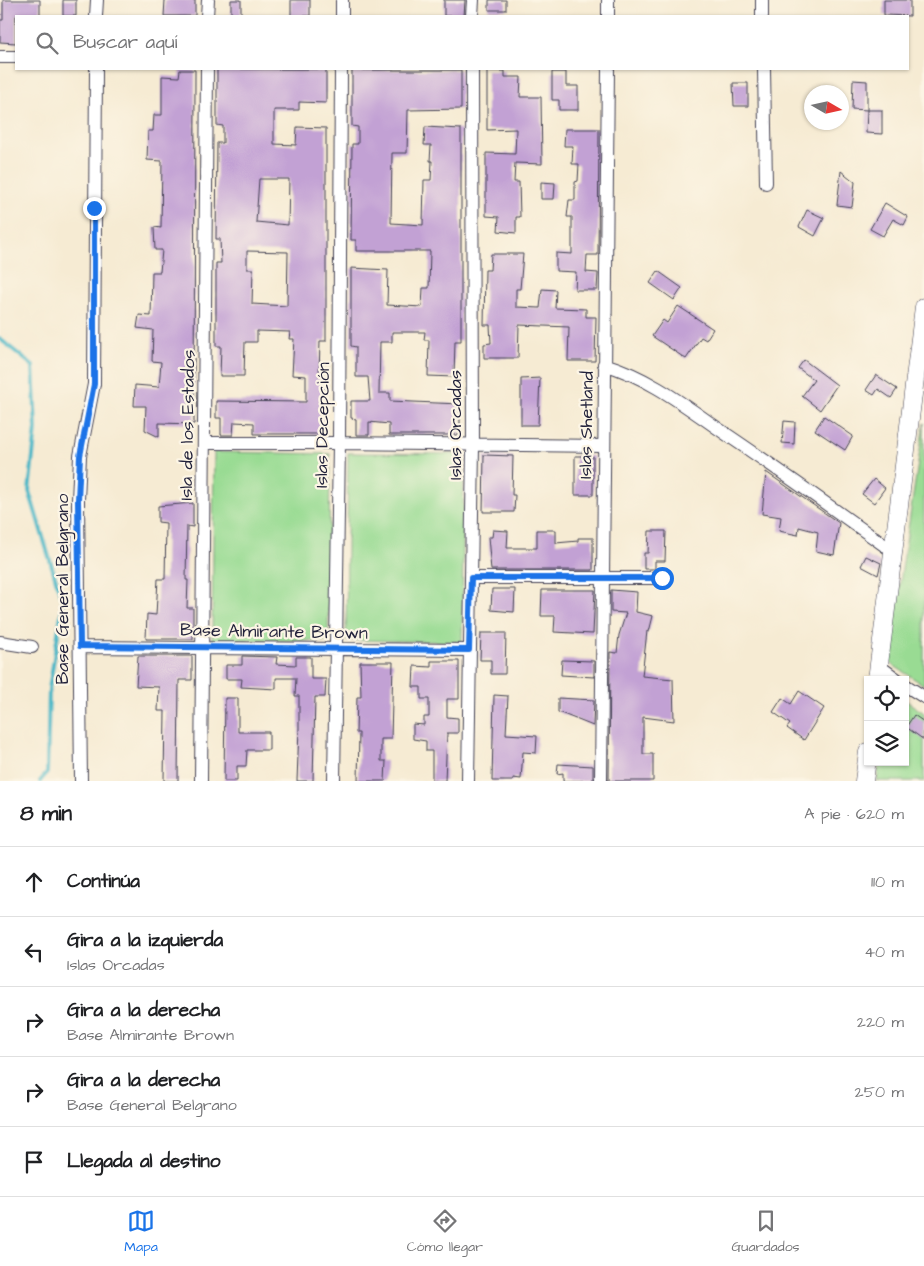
<!DOCTYPE html>
<html lang="es">
<meta charset="utf-8">
<style>
body{margin:0;font-family:"Architects Daughter",sans-serif;background:#f2f2f2;color:#202124}
.controls{position:absolute;right:15px;bottom:15px;display:grid;overflow:hidden;border-radius:0px;box-shadow:0 1px 4px #0004}
.controls button{width:45px;height:45px;display:grid;place-items:center;padding:0;border:0;border-bottom:1px solid #e0e0e0;background:#fff;color:#202124;font:25px sans-serif}
.compass{position:absolute;left:804px;top:85px;width:45px;height:45px;border-radius:50%;background:#fff;box-shadow:0 1px 4px #0004;rotate:99deg}
.stop{position:absolute;width:15px;height:15px;margin:-11px;border:4px solid #1a73e8;border-radius:50%;background:#fff}
.stop.end{background:#1a73e8;border-color:#fff;box-shadow:0 1px 5px #0008}
.list{margin:0;padding:0;list-style:none}
h2{display:flex;justify-content:space-between;align-items:center;height:65px;margin:0;padding:0 20px;font-size:21px}
h2 small{font-size:16px;font-weight:400;color:#757577}
.list li{display:grid;grid-template-columns:32px 1fr auto;gap:15px;align-items:center;box-sizing:border-box;height:70px;padding:0 20px;border-top:1px solid #e0e0e0}
.list b{display:block;font-size:19px;white-space:nowrap}
.list p{margin:0;font-size:16px;white-space:nowrap;color:#757577}
.list em{font-size:16px;font-style:normal;color:#757577}
.icon{flex:none;width:28px;height:28px;fill:none;stroke:currentColor;stroke-width:2;stroke-linecap:round;stroke-linejoin:round}
.map{position:relative;flex:none;width:924px;height:781px;overflow:hidden}
.search{position:absolute;background:#fff;box-shadow:0 1px 4px #0004;left:15px;right:15px;top:15px;height:55px;display:flex;align-items:center;gap:12px;box-sizing:border-box;padding:0 18px;border-radius:0px;color:#757577;font-size:19px}
.sheet{height:415px;background:#fff}
nav{display:flex;justify-content:space-around;align-items:center;box-sizing:border-box;height:70px;border-top:1px solid #e0e0e0;background:#fff;font-size:14px;color:#757577}
nav a{display:grid;justify-items:center;gap:2px}
nav .on{color:#1a73e8}
.map>svg:first-child{display:block}
</style>
<div class="map">
<svg width="924" height="781" viewBox="0 0 924 781">
<rect width="100%" height="100%" fill="#fcf5e5"/>
<filter id="ink" filterUnits="userSpaceOnUse"><feTurbulence type="fractalNoise" baseFrequency=".02" numOctaves="2"/><feDisplacementMap in="SourceGraphic" scale="10" xChannelSelector="R" yChannelSelector="G"/><feConvolveMatrix kernelMatrix="1 2 1 2 8 2 1 2 1" color-interpolation-filters="sRGB"/></filter>
<filter id="wash" filterUnits="userSpaceOnUse"><feTurbulence type="fractalNoise" baseFrequency=".0096" numOctaves="4" result="noise"/><feDisplacementMap in="SourceGraphic" scale="20" xChannelSelector="R" yChannelSelector="G"/><feGaussianBlur stdDeviation="1.12" result="paint"/><feColorMatrix in="noise" values="0 0 0 0 0 0 0 0 0 0 0 0 0 0 0 0 0 1.4 0 .05"/><feComposite in="paint" operator="in"/></filter>
<g filter="url(#wash)">
<rect width="100%" height="100%" fill="#f6ebd3"/>
<path fill="#99db93" stroke="#5e7e67" d="M924 423V685L888 662Z
M214 452 330 454 328 641 212 640Z
M348 453 464 454 462 642 346 640Z
M905 700 924 713V781H877L879 762H905Z"/>
<g fill="none" stroke-linecap="round" stroke-linejoin="round">
<path stroke="#4bb8c7" stroke-width="4" d="M0 339 33 366 36 429 29 491 63 603 49 689 47 773 40 781"/>
</g>
<g id="blocks">
<path fill="#c2a1d4" fill-rule="evenodd" d="M3 0H40V16H16V43L0 42V20H3Z
M63 0H76V16H63Z
M165 0H195V16H164Z
M231 0H241V16H231Z
M291 0H310V16H291Z
M444 0H465L464 16H444Z
M489 0H506V10H489Z
M884 0H910V16L884 15Z
M217 69H326V103L299 102V110H274V144L296 145 297 127 326 128V341H320L319 376 325 377V434H254V423L234 422 233 435H221V418H216V401L306 402V376L292 375 294 339H289L290 332 257 331V342H245L244 376H220L221 346H216V263H221L220 239H216L217 143H223V126L217 125ZM259 179H289L288 225 256 222ZM247 251 288 252 287 306 252 304 253 269H247Z
M180 70H195L194 424 159 423V437L145 430 146 406H134L135 385 159 387 161 362 152 361 153 330 137 328 139 315 151 316 152 272H160L162 250H155L154 227 161 228 162 161 147 160 148 131H153L154 115H162V76L179 77Z
M352 70H461V109L408 110 407 153H392L391 223 423 225 424 180H431L432 161H430L431 145H424L425 127 461 129V341H455L454 377 428 376 429 340H424L425 332H392V342H380L379 393H390V401L460 404V435H389V424L369 422V435H356V419L351 418V401H370L368 377H356V347L351 346V268L388 270 387 305 422 307 423 288H429L430 251H356V240H351L352 144H358V127L352 126Z
M487 71H505V77H521L520 97H541L542 164 515 163 514 182H519L520 217H516V233L498 231 499 217 486 216V153L515 154 516 129 487 130Z
M552 72H566V86H578V110H559V100H552Z
M853 80 867 81V110L852 109Z
M733 83H748V106H734Z
M867 110H882V134L866 133Z
M565 129H599L598 255H587L586 272 598 273 597 290H575L576 272 556 271V253L572 254V217H567L569 200H575V182L578 181 579 164H572L573 146H564Z
M841 171 855 182 852 207 837 205Z
M541 182 555 183 554 199H541Z
M885 203 908 217 904 225 893 219 883 236 870 229Z
M807 210 824 218 815 236 799 227Z
M491 254H523L520 289H516V307L540 308 542 289 556 290 555 308 586 309V317H596L595 361H568L569 327 519 325 518 358H484V344L491 343 490 325H484L485 270H490Z
M658 271 682 288 674 300 650 283Z
M678 306 713 329 706 340 701 337 686 359 652 336 663 320 667 323Z
M804 360 837 385 820 410 802 396 814 380 798 368Z
M876 375 897 389 891 398 878 389 874 395 866 390Z
M540 378 538 425H521V379Z
M824 416 853 436 845 450 815 430Z
M784 421 795 422 794 444 782 443Z
M484 455 513 456 512 495H515L514 512H483Z
M575 456H593V495H575Z
M766 472 839 523 834 555 816 551 818 532 799 527 798 535 779 531 781 517 762 514Z
M874 479 885 488 874 503 862 494Z
M193 503V527L187 526 186 580H188L187 608H193V639H146L147 614 156 615 158 579H165L166 523 158 522V506Z
M493 530 508 531 507 548H537V530H556V543L578 541V538H593V570H491L488 537H492Z
M649 531H666L665 561H655V569H644V553H648Z
M866 556 881 563 878 575 861 566Z
M492 589H515L514 612 491 610Z
M542 590H595L593 634 554 632 555 616H541Z
M611 590 637 592 636 612 653 616 649 632 647 631 642 676 673 679 674 721 643 717V754H653V781H609L610 652 617 653 619 635 626 613 611 612Z
M481 633H506L505 674H491V660H480Z
M138 656H192V680H179L178 781H164L165 711H158L159 687 136 686Z
M242 656 277 657 276 664 296 665V657H311V679H326L325 697H315L313 781H297L299 728V696H295L296 678H276V689L241 687 242 679H226V665H242Z
M562 660 594 661V677L561 675Z
M431 661H459V699H447V717L458 718V733H447L445 781H432V751H426V741L413 739V724L424 725V717H429V699H421V687H413L414 666 431 667Z
M360 662H393L391 739H381V761H386L385 781H358L359 733H356L357 697H361Z
M799 691 824 708 804 740 787 728 790 724 773 712 782 698 791 704Z
M494 695 508 696 506 734 537 736 536 753 523 752 521 779 513 778V781H492Z
M225 698H238V732H269V750H247L246 766H237V781H224Z
M558 698 594 700 593 726 558 712Z
M914 715 924 722V740L906 727Z
M558 764 593 766V781H563V773L557 774Z"/>
</g>
</g>
<g filter="url(#ink)">
<use href="#blocks" fill-opacity="0" stroke="#424052" stroke-width="1"/>
<g fill="none" stroke-linecap="round" stroke-linejoin="round">
<g stroke="#424052" stroke-width="14">
<path id="street" d="M608 0V16
M762 0V16
M96 16 97 0
M207 16 208 0
M342 16V0
M472 16 473 0
M0 57H16
M764 69 766 183
M604 364C650 378 684 405 723 432 781 471 838 512 895 553
M204 443H339L603 446
M471 578H662
M0 642 32 647
M80 647 469 650
M879 666 898 680
M905 685 924 697
M81 781 78 500 80 456 94 384 96 69
M201 781 207 69
M334 781 339 443 341 69
M468 781 473 446 472 69
M601 781 608 69"/>
</g>
<g stroke="#424052" stroke-width="19">
<path id="secondary" d="M877 680 924 307
M864 781 868 752"/>
</g>
<use href="#street" stroke="#fff" stroke-width="12"/>
<use href="#secondary" stroke="#fff" stroke-width="18"/>
</g>
</g>
<g fill="none" stroke-linecap="round" stroke-linejoin="round" filter="url(#ink)">
<path stroke="#1a73e8" stroke-width="6" d="M94 208V384L80 456 78 500 80 646 469 650 471 578H662"/>
</g>
<g text-anchor="middle" stroke-width="4.5" stroke-linejoin="round" paint-order="stroke">
<g font-size="18" fill="#22223b" stroke="#fcf5e5">
<text transform="translate(187 425) rotate(-89)" y="6">Isla de los Estados</text>
<text transform="translate(322 425) rotate(-89)" y="6">Islas Decepción</text>
<text transform="translate(455 425) rotate(-90)" y="6">Islas Orcadas</text>
<text transform="translate(586 425) rotate(-89)" y="6">Islas Shetland</text>
<text transform="translate(62 589) rotate(-90)" y="6">Base General Belgrano</text>
<text transform="translate(274 631) rotate(1)" y="6">Base Almirante Brown</text>
</g>
</g>
</svg>
<div class="controls">
<button><svg class="icon" aria-label="locate" viewBox="0 0 24 24"><circle cx="12" cy="12" r="6"/><path d="M12 2v4M12 18v4M2 12h4M18 12h4"/></svg></button>
<button><svg class="icon" aria-label="layers" viewBox="0 0 24 24"><path d="M12 4l9 5-9 5-9-5zM3 14l9 5 9-5"/></svg></button>
</div>
<svg class="compass" viewBox="-18 -18 36 36"><path d="M0-13l5 13h-10z" fill="#e53935"/><path d="M0 13l5-13h-10z" fill="#757577"/></svg>
<div class="stop" style="left:662px;top:578px"></div>
<div class="stop end" style="left:94px;top:208px"></div>
<div class="search"><svg class="icon" aria-label="search" viewBox="0 0 24 24"><circle cx="10" cy="10" r="6"/><path d="M15 15l6 6"/></svg>Buscar aquí</div>
</div>
<section class="sheet">
<h2>8 min<small>A pie · 620 m</small></h2>
<ul class="list">
<li><svg class="icon" aria-label="ahead" viewBox="0 0 24 24"><path d="M12 20V5M6 11l6-6 6 6"/></svg><div><b>Continúa</b></div><em>110 m</em></li>
<li><svg class="icon" aria-label="left" viewBox="0 0 24 24"><path d="M17 20v-9H6M10 6l-5 5 5 5"/></svg><div><b>Gira a la izquierda</b><p>Islas Orcadas</p></div><em>40 m</em></li>
<li><svg class="icon" aria-label="right" viewBox="0 0 24 24"><path d="M7 20v-9h11M14 6l5 5-5 5"/></svg><div><b>Gira a la derecha</b><p>Base Almirante Brown</p></div><em>220 m</em></li>
<li><svg class="icon" aria-label="right" viewBox="0 0 24 24"><path d="M7 20v-9h11M14 6l5 5-5 5"/></svg><div><b>Gira a la derecha</b><p>Base General Belgrano</p></div><em>250 m</em></li>
<li><svg class="icon" aria-label="arrive" viewBox="0 0 24 24"><path d="M6 21V4h12l-3 4 3 4H6"/></svg><div><b>Llegada al destino</b></div></li>
</ul>
</section>
<nav>
<a class="on"><svg class="icon" aria-label="map" viewBox="0 0 24 24"><path d="M3 6l6-2 6 2 6-2v14l-6 2-6-2-6 2zM9 4v14M15 6v14"/></svg>Mapa</a>
<a><svg class="icon" aria-label="directions" viewBox="0 0 24 24"><path d="M12 3l9 9-9 9-9-9zM9 14v-3h6M13 9l2 2-2 2"/></svg>Cómo llegar</a>
<a><svg class="icon" aria-label="saved" viewBox="0 0 24 24"><path d="M7 4h10v16l-5-4-5 4z"/></svg>Guardados</a>
</nav>
